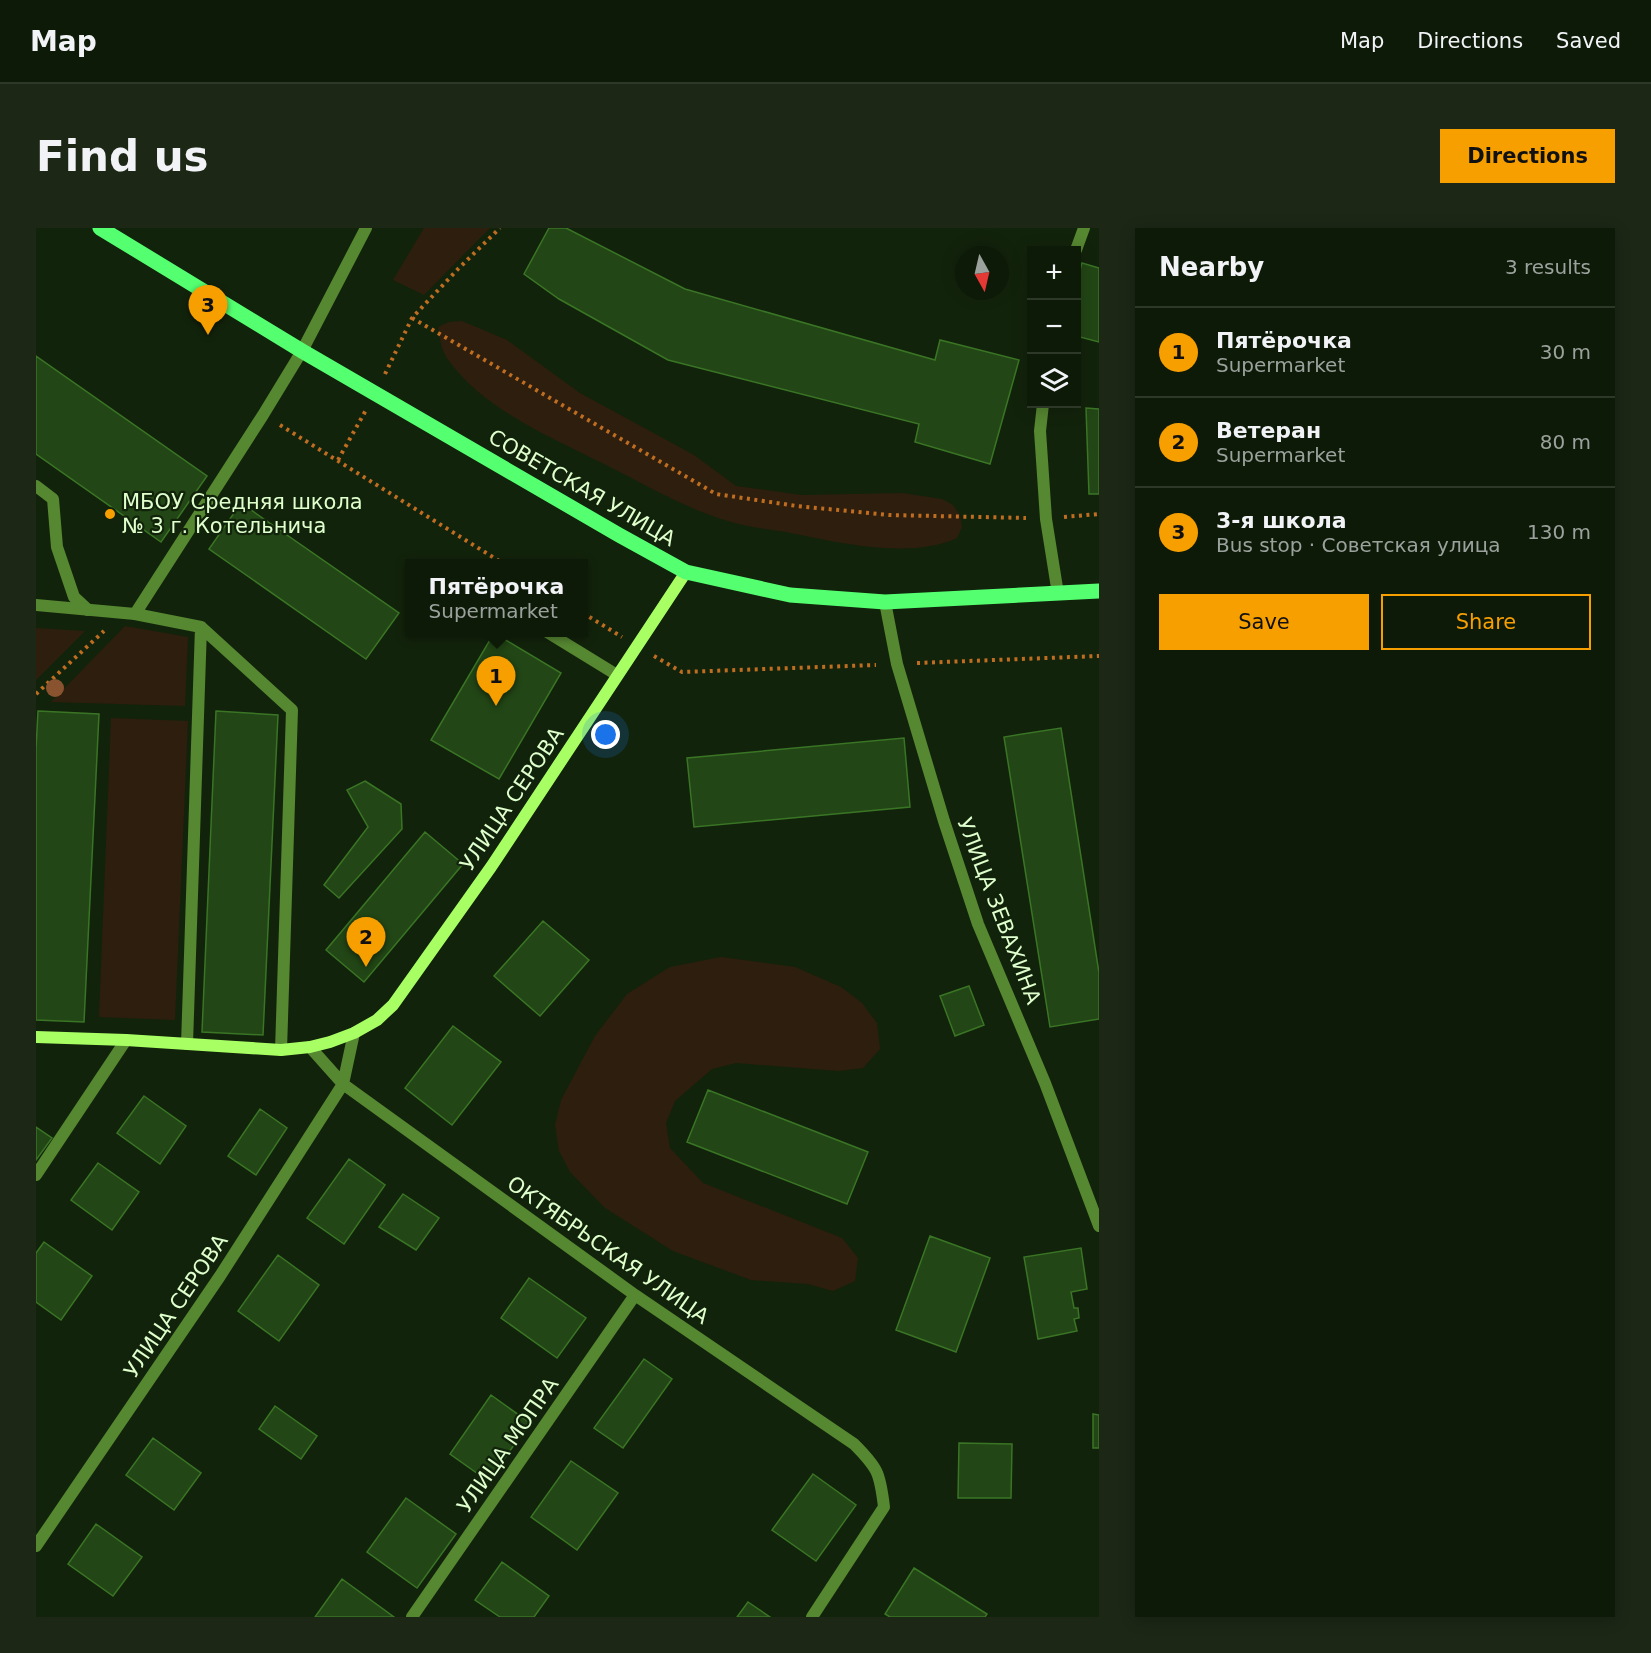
<!DOCTYPE html>
<meta charset="utf-8">
<style>
body{margin:0;font-family:"DejaVu Sans",sans-serif;background:#1c2716;color:#f1f3f6}
.controls{position:absolute;right:18px;top:18px;display:grid;overflow:hidden;border-radius:0px;box-shadow:0 3px 15px #0003}
.controls button{width:54px;height:54px;display:grid;place-items:center;padding:0;border:0;border-bottom:2px solid #2e3829;background:#0e1a08;color:#f1f3f6;font:30px sans-serif}
.compass{position:absolute;left:919px;top:18px;width:54px;height:54px;border-radius:50%;background:#0e1a08;box-shadow:0 3px 15px #0003;rotate:172deg}
.you{position:absolute;left:570px;top:507px;width:21px;height:21px;margin:-15px;border:4px solid #fff;border-radius:50%;background:#1a73e8;box-shadow:0 0 0 9px #1a73e833}
.badge{display:grid;place-items:center;width:39px;height:39px;border-radius:50%;background:#f89f00;color:#111;font-size:20px;font-weight:700}
.pin{position:absolute;translate:-50% -50px;filter:drop-shadow(0 2px 3px #0008)}
.pin::after{content:'';position:absolute;top:32px;width:21px;height:18px;background:inherit;clip-path:polygon(0 0,100% 0,50% 100%)}
.popup{position:absolute;left:369px;top:331px;width:183px;height:78px;box-sizing:border-box;display:grid;place-content:center;border-radius:0px;background:#0e1a08;filter:drop-shadow(0 2px 4px #0005);font-size:20px;white-space:nowrap;color:#9ba19c}
.popup b{font-size:22px;color:#f1f3f6}
.popup::after{content:'';position:absolute;left:50%;top:100%;margin-left:-12px;border:12px solid transparent;border-top-color:#0e1a08}
.list{margin:0;padding:0;list-style:none}
h2{display:flex;justify-content:space-between;align-items:center;height:78px;margin:0;padding:0 24px;font-size:26px}
h2 small{font-size:20px;font-weight:400;color:#9ba19c}
.list li{display:grid;grid-template-columns:39px 1fr auto;gap:18px;align-items:center;box-sizing:border-box;height:90px;padding:0 24px;border-top:2px solid #2e3829}
.list b{display:block;font-size:22px;white-space:nowrap}
.list p{margin:0;font-size:20px;white-space:nowrap;color:#9ba19c}
.list em{font-size:20px;font-style:normal;color:#9ba19c}
.actions{display:flex;gap:12px;padding:18px 24px}
.actions a{flex:1;padding:14px 0;border:2px solid #f89f00;border-radius:0px;text-align:center;font-size:21px;color:#f89f00}
.actions .main{background:#f89f00;color:#111}
.icon{flex:none;width:33px;height:33px;fill:none;stroke:currentColor;stroke-width:2;stroke-linecap:round;stroke-linejoin:round}
.map{position:relative;flex:none;width:1063px;height:1389px;overflow:hidden;border-radius:0px}
header{display:flex;align-items:center;gap:36px;box-sizing:border-box;height:84px;padding:0 30px;background:#0e1a08;border-bottom:2px solid #2e3829}
header strong{font-size:28px}
nav{display:flex;gap:33px;margin-inline-start:auto;font-size:21px}
.intro{display:flex;align-items:center;justify-content:space-between;box-sizing:border-box;height:144px;padding:0 36px}
h1{margin:0;font-size:42px}
.button{padding:15px 27px;border-radius:0px;background:#f89f00;color:#111;font-size:21px;font-weight:700}
main{display:flex;gap:36px;padding:0 36px}
aside{flex:1;background:#0e1a08;border-radius:0px;box-shadow:0 3px 15px #0003}
.map>svg:first-child{display:block}
</style>
<header>
<strong>Map</strong>
<nav><a>Map</a><a>Directions</a><a>Saved</a></nav>
</header>
<div class="intro"><h1>Find us</h1><a class="button">Directions</a></div>
<main>
<div class="map">
<svg width="1063" height="1389" viewBox="0 0 1063 1389">
<rect width="100%" height="100%" fill="#12230b"/>
<path fill="#2e1e0e" d="M388 0H454L388 67 357 52Z
M426 93 471 112 544 165 658 227 700 258 766 267 866 265 906 271 917 277 924 287 926 299 921 310C873 332 800 314 750 304 731 301 710 299 692 293 651 281 613 259 576 240 521 212 450 184 413 133 405 123 404 111 402 99L413 94Z
M89 398 152 409 149 478 15 474Z
M0 400 49 403 0 452Z
M75 490 152 493 139 792 63 789Z
M685 729 759 739 805 759 826 775 841 795 844 821 827 840 803 843 700 835 676 841 639 873 630 895 634 920 667 955 806 1010 822 1030 819 1053 797 1063 772 1056 715 1052 637 1023 569 980 534 944 523 923 519 897 525 872 559 808 591 766 634 739Z"/>
<path fill="#224615" stroke="#3a7525" stroke-width="1.5" d="M513 0H530L649 61 899 132 904 112 983 132 954 236 879 214 883 196 632 132 523 71 488 46Z
M1046 35 1063 40V114L1040 108V56Z
M0 128 171 248 125 314 0 226Z
M1050 180 1063 181V266H1053Z
M205 275 363 385 330 431 173 321Z
M458 405 525 445 463 551 395 512Z
M2 483 63 486 48 794 0 792V521Z
M180 483 242 487 227 807 166 804Z
M1025 500 1063 745V791L1014 799 968 509Z
M868 510 874 579 658 599 651 530Z
M329 553 365 576 366 601 303 670 288 657 332 599 311 562Z
M389 604 427 636 328 754 290 722Z
M507 693 553 732 504 788 458 748Z
M933 758 948 797 919 808 904 768Z
M417 798 465 834 416 897 369 860Z
M672 862 832 924 811 976 651 914Z
M108 868 150 898 124 936 81 905Z
M224 881 251 900 220 947 192 928Z
M0 899 16 910 0 932Z
M313 931 349 957 308 1016 271 990Z
M62 935 103 964 76 1002 35 972Z
M367 966 403 990 380 1022 343 999Z
M894 1008 954 1030 920 1124 860 1102Z
M8 1014 56 1048 25 1092 0 1074V1025Z
M1045 1020 1051 1061 1035 1064 1038 1080H1042L1043 1090 1038 1091 1041 1103 1002 1111 988 1029Z
M242 1027 283 1057 243 1113 202 1083Z
M493 1050 550 1090 521 1130 465 1090Z
M608 1131 636 1151 587 1220 558 1200Z
M455 1167 494 1195 452 1253 414 1226Z
M239 1178 281 1208 265 1231 223 1201Z
M1057 1186 1063 1187V1220H1057Z
M117 1210 165 1245 138 1282 90 1247Z
M923 1215 976 1216 975 1270H922Z
M535 1233 582 1265 541 1322 495 1289Z
M777 1246 820 1277 780 1333 736 1302Z
M370 1270 420 1306 381 1360 331 1324Z
M60 1296 106 1329 77 1368 32 1336Z
M466 1334 513 1368 498 1389H464L439 1372Z
M878 1340 951 1386 949 1389H854L849 1386Z
M306 1351 358 1389H279Z
M712 1374 734 1389H701Z"/>
<g fill="none" stroke-linecap="round" stroke-linejoin="round">
<path stroke="#bf6d21" stroke-width="4" stroke-dasharray="3 4.5" stroke-linecap="butt" d="M376 90 680 266 761 278 853 287 990 290
M349 146 376 90 422 41 464 0
M244 197 468 336
M302 232 330 182
M1028 289 1063 286
M547 385 586 409
M618 428 646 444 840 437
M881 435 1063 428
M0 466 68 403"/>
<path stroke="#568731" stroke-width="12" d="M1040 22 1048 0
M1007 176 1004 203 1010 291 1022 366
M0 258 17 271 21 319 38 369 52 382
M165 399 256 482 245 822
M511 404 581 447
M151 816 165 399 99 386 227 187 266 123 330 0"/>
<path stroke="#568731" stroke-width="12" d="M849 374 861 436 908 593 942 696 1009 855 1063 998
M0 377 99 386
M274 819 307 856 599 1067 818 1216C842 1240 844 1245 848 1279L776 1389
M0 947 90 812
M0 1318 184 1048 307 856 318 805
M376 1389 599 1067"/>
<path stroke="#a8ff64" stroke-width="12" d="M0 809 90 812 245 822 274 819 294 814 318 805 341 792 357 777 455 639 650 344"/>
<path stroke="#54ff70" stroke-width="15" d="M64 0 266 123 583 307 650 344 754 367 849 374 1063 363"/>
</g>
<circle fill="#8a532f" cx="19" cy="460" r="9"/>
<circle fill="#f89f00" stroke="#12230b" stroke-width="2" cx="74" cy="286" r="6"/>
<g text-anchor="middle" stroke-width="4.5" stroke-linejoin="round" paint-order="stroke">
<g font-size="21" fill="#dfffcd" stroke="#12230b">
<text transform="translate(546 260) rotate(30)" y="7">СОВЕТСКАЯ УЛИЦА</text>
<text transform="translate(476 571) rotate(-56)" y="7">УЛИЦА СЕРОВА</text>
<text transform="translate(963 683) rotate(69)" y="7">УЛИЦА ЗЕВАХИНА</text>
<text transform="translate(572 1022) rotate(35)" y="7">ОКТЯБРЬСКАЯ УЛИЦА</text>
<text transform="translate(140 1078) rotate(-56)" y="7">УЛИЦА СЕРОВА</text>
<text transform="translate(472 1217) rotate(-55)" y="7">УЛИЦА МОПРА</text>
</g>
<g font-size="21" fill="#dfffcd" stroke="#12230b" text-anchor="start">
<text x="86" y="281">МБОУ Средняя школа<tspan x="86" dy="24">№ 3 г. Котельнича</tspan></text>
</g>
</g>
</svg>
<div class="controls">
<button>+</button>
<button>−</button>
<button><svg class="icon" aria-label="layers" viewBox="0 0 24 24"><path d="M12 4l9 5-9 5-9-5zM3 14l9 5 9-5"/></svg></button>
</div>
<svg class="compass" viewBox="-18 -18 36 36"><path d="M0-13l5 13h-10z" fill="#e53935"/><path d="M0 13l5-13h-10z" fill="#9ba19c"/></svg>
<div class="you"></div>
<div class="pin badge" style="left:460px;top:478px">1</div>
<div class="popup"><b>Пятёрочка</b>Supermarket</div>
<div class="pin badge" style="left:330px;top:739px">2</div>
<div class="pin badge" style="left:172px;top:107px">3</div>
</div>
<aside>
<h2>Nearby<small>3 results</small></h2>
<ul class="list">
<li><span class="badge">1</span><div><b>Пятёрочка</b><p>Supermarket</p></div><em>30 m</em></li>
<li><span class="badge">2</span><div><b>Ветеран</b><p>Supermarket</p></div><em>80 m</em></li>
<li><span class="badge">3</span><div><b>3-я школа</b><p>Bus stop · Советская улица</p></div><em>130 m</em></li>
</ul>
<div class="actions"><a class="main">Save</a><a>Share</a></div>
</aside>
</main>
